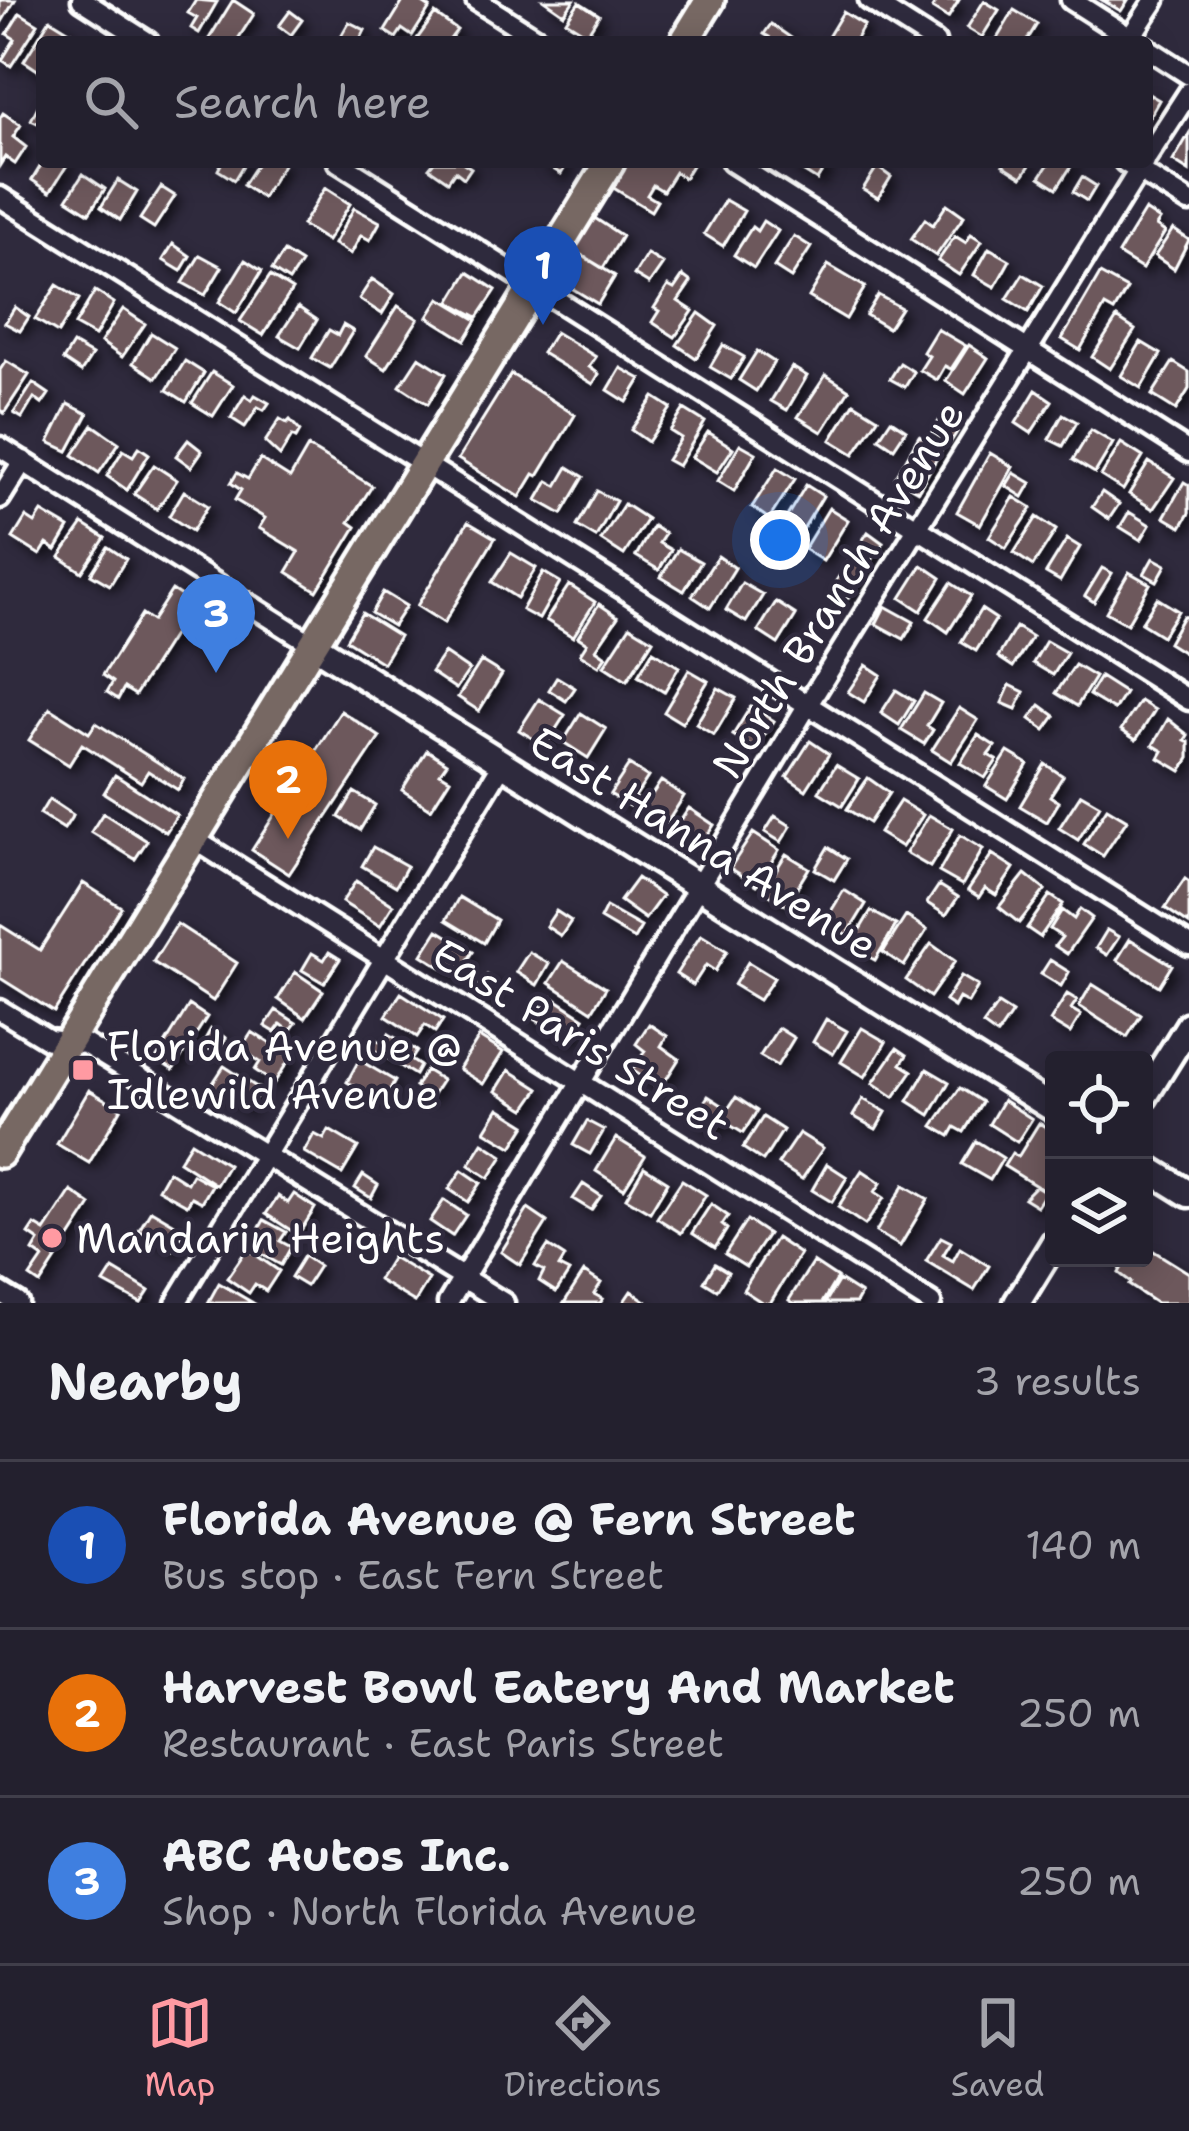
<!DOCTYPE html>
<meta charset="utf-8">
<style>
body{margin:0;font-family:"Shantell Sans",sans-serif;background:#2b2836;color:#f1f3f6}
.controls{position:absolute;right:36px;bottom:36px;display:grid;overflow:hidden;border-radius:12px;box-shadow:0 6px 30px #0003}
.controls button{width:108px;height:108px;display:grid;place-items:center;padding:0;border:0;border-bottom:3px solid #403e4a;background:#23202e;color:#f1f3f6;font:60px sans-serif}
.you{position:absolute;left:780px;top:540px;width:42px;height:42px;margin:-30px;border:9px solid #fff;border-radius:50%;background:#1a73e8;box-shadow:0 0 0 18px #1a73e833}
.badge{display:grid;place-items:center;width:78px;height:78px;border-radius:50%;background:#ff9aa2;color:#fff;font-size:39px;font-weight:700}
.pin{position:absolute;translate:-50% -99px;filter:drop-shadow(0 3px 6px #0008)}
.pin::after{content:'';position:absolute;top:63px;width:42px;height:36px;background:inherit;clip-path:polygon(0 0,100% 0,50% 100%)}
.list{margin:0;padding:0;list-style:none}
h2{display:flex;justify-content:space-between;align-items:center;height:156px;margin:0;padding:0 48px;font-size:51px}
h2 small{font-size:39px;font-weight:400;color:#a3a3aa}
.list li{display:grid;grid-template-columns:78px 1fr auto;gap:36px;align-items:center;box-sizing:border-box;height:168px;padding:0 48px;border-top:3px solid #403e4a}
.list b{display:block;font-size:45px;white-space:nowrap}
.list p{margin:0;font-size:39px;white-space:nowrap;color:#a3a3aa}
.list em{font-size:39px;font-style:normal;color:#a3a3aa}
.icon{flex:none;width:66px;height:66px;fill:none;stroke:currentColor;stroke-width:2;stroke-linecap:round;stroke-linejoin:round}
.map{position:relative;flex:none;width:1189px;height:1303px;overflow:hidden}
.search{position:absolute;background:#23202e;box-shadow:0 6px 30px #0003;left:36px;right:36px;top:36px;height:132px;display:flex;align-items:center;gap:30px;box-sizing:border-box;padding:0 42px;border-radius:12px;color:#a3a3aa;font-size:45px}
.sheet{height:660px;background:#23202e}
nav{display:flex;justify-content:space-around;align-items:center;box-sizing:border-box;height:168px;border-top:3px solid #403e4a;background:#23202e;font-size:33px;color:#a3a3aa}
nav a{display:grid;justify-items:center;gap:6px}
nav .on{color:#ff9aa2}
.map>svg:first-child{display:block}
</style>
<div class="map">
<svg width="1189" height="1303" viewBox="0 0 1189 1303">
<defs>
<filter id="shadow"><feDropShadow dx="5.5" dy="5.5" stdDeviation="6" flood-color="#0009"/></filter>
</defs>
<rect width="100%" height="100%" fill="#2f2a3d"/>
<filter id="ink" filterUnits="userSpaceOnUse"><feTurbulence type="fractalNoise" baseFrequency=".00833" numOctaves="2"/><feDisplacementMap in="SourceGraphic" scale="24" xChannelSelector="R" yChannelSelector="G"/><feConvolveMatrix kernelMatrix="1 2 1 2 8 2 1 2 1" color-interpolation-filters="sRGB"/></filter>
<g filter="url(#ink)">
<path fill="#6d595b" stroke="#fff" stroke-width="3" filter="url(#shadow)" d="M0 0H15L0 25Z
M196 0 217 2 199 33 191 28 197 18 188 13Z
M233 0 254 14 236 42H207Z
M404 0H418L430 8 412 36 402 29 396 38 385 31Z
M544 0H574L564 14Z
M937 0H959L948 18 932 8Z
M1102 0H1128L1121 11Z
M984 1 999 10 982 37 967 28Z
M579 2 599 15 587 34 566 21Z
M1014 10 1037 24 1026 42H995Z
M290 11 302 20 291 35 279 26Z
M843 12 864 25 854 42H825Z
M20 13 38 24 11 66 2 60 15 39 7 34Z
M435 14 457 30 448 42H421L417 39Z
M50 19 71 32 64 42H42V73L24 61Z
M349 22 365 30 359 42 340 38Z
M771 24 794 40 793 42H765L769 37 764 34Z
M1147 93 1159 100 1147 121Z
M41 100 42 101V125L31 120Z
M3 113 21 125 13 137 26 147 15 164 5 157 0 165V118Z
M1189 134V171L1173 161Z
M43 162H69L50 192 32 180Z
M222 162H245L234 180 218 170Z
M258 162 284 163 262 198 243 185Z
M434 162H462L471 168 464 178 455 171 448 181 429 168Z
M542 162H564L567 164 561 174Z
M627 162H694L684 178 675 172 663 191 653 185 647 195 657 201 651 211 612 187Z
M795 162H828L817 180 793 165Z
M1006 162H1032L1022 177 1003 165Z
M1050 162H1074L1057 188 1040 177Z
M877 167 891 177 878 198 863 189Z
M83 174 105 189 89 213 67 199Z
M1082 177 1096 186 1087 201 1073 192Z
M118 180 137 192 120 220 101 207Z
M161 187 175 196 154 228 140 219Z
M325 188 350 204 327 241 302 225Z
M725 200 744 211 723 246 704 234Z
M947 204 964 216 936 256 911 239 925 219 933 225Z
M354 208 380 222 370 240 361 235 351 254 334 244Z
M1145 210 1160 220 1156 226 1165 232 1142 269 1118 254Z
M593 217 622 236 603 268 573 250Z
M763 221 778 231 754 268 734 255 752 227 757 231Z
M1173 229 1189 240 1174 269 1155 256Z
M971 234 982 241 959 275 938 261 955 236 966 243Z
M794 236 811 247 791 278 774 267Z
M173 244 190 256 181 271 163 260Z
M989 248 1010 260 995 287 974 275Z
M284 252 301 263 289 281 272 270Z
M578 253 615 276 598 304 560 281Z
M647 254 663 264 649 284 634 275Z
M200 255 222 267 205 295 183 283Z
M245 260 262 271 236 313 219 302Z
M828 265 865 287 846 319 809 297Z
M468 272 496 290 478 317 450 302Z
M1023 274 1043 286 1028 312 1007 299Z
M1100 274 1127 289 1114 311 1105 306 1080 350 1062 339Z
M270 276 292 290 263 335 240 321Z
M683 276 691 282 678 301 693 311 675 337 652 322 659 311 654 308 668 286 674 289Z
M372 279 394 294 382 314 359 299Z
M57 285 79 299 58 333 35 319Z
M95 291 114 303 95 336 75 325Z
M878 295 901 308 888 328 866 315Z
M440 298 477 320 465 340 428 317Z
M398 306 418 319 386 369 366 356Z
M15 307 29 317 20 331 5 323Z
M298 307 317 320 300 348 279 336Z
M123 309 145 324 122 357 101 342Z
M699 313 717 326 696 358 677 345Z
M1117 318 1135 330 1110 369 1092 357Z
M343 325 353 331 330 368 312 358 329 330 338 335Z
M937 329 966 346 951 369 945 366 937 380 920 370 929 356 923 352Z
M555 332 596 357 589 367 599 374 593 384 542 353Z
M151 333 175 348 156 378 133 363Z
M1141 342 1161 354 1141 388 1121 376Z
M73 344 92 355 81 372 63 360Z
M723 345 744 357 731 379 710 367Z
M969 345 988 358 965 394 946 381Z
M757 351 774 362 756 391 739 380Z
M419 357 446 374 428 404 400 386Z
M6 361 29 375 4 413 0 410V370Z
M185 361 204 373 186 402 167 390Z
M1173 362 1189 372V389L1176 410 1152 395Z
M900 363 914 372 905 387 890 379Z
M792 367 807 376 787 410 771 401Z
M621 368 641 379 627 402 608 390Z
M212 372 233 385 213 416 192 403Z
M511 374 575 415 538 476 534 474 520 497 458 459Z
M826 375 849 390 822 432 798 417Z
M33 383 49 394 42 404 34 398 22 418 14 413Z
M1036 390 1052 401 1031 433 1016 423Z
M245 395 252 400 255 395 269 403 264 410 258 407 245 427 231 418Z
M654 397 671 408 648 442 631 430Z
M854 403 878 418 854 454 831 440Z
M68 404 88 414 68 451 49 442Z
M684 409 705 422 678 466 667 460 681 438 670 431Z
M1063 414 1077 422 1063 446 1049 439Z
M280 419 287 423 290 420 300 431 296 438 292 436 280 456 265 442Z
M891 420 906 430 894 448 879 438Z
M939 421 957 432 950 443 932 432Z
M93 425 119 443 99 473 73 455Z
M1091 430 1113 443 1095 473 1073 460Z
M708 432 733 448 717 472 692 457Z
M919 436 942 449 918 491 895 478Z
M188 440 202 451 191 467 176 456Z
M1121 443 1143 457 1123 490 1101 476Z
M740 444 756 453 734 491 718 481Z
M139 447 149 454 127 490 107 476 123 450 133 456Z
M308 447 372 486 349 522 356 527 317 591 287 572 299 552 259 528 265 518 235 500 241 490 231 483 237 473 248 479 260 459 290 478Z
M990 453 1013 467 980 525 957 512Z
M1149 462 1174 478 1153 509 1129 494Z
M154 465 177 480 157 509 134 494Z
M568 467 584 477 562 514 537 500 548 481 557 486Z
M777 468 795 479 769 519 752 507Z
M1014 473 1031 483 1023 497 1006 486Z
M1184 482 1189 485V513L1181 527 1164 517Z
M806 485 823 496 800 534 783 523Z
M184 491 208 506 192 531 169 516Z
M597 491 616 501 596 537 577 526Z
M1102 492 1119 504 1109 519 1092 507Z
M1014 497 1032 508 1006 548 989 537Z
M624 504 647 519 624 555 601 540Z
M829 508 848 520 823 561 804 549Z
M42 512 69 528 56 550 47 544 40 555 13 538 26 517 35 523Z
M1129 512 1150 525 1141 540 1120 527Z
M1037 517 1056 530 1033 566 1014 553Z
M468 522 495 538 444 623 417 606Z
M83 524 105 538 82 572 60 557Z
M653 526 665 534 659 543 671 550 659 570 636 556Z
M868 532 883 543 848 598 832 587Z
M1067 539 1080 547 1060 581 1046 573Z
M108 547 126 559 110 585 91 574Z
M678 549 701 562 684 591 661 577Z
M511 553 536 568 517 598 492 582Z
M718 556 735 568 710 608 692 596Z
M1153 558 1166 565 1157 581 1144 574Z
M922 565 941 578 921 611 901 598Z
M1102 568 1112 573 1094 602 1085 596Z
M543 572 560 582 539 619 522 610Z
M1129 572 1150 584 1127 624 1106 612Z
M742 583 763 595 746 622 726 610Z
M951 583 971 596 948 632 928 618Z
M569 585 595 602 573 637 546 620Z
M172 590 193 604 135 695 124 688 118 699 107 692 113 682 103 675 142 614 152 621Z
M383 592 406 606 393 626 371 613Z
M1157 598 1178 611 1162 636 1141 623Z
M776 602 796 615 778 644 758 631Z
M599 604 618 617 596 649 606 656 599 666 580 654 587 643 578 637Z
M885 606 914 622 904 639 876 624Z
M981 609 996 619 976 651 961 642Z
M362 613 399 636 383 663 346 640Z
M1183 616 1189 619V656L1168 643Z
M630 626 653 640 627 681 604 666Z
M1016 627 1032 637 1013 667 998 657Z
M1046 641 1067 653 1053 675 1033 663Z
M653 651 679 667 664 692 638 676Z
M444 653 469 670 456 689 431 672Z
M481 661 502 674 479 711 458 697Z
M866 665 881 675 864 702 848 692Z
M1075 665 1095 677 1077 706 1056 693Z
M689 670 708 681 682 723 664 712Z
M557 677 575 688 566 701 549 690Z
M1100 677 1125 693 1114 710 1089 695Z
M1010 685 1024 692 1016 709 1002 703Z
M718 688 736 698 714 735 696 724Z
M896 690 914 701 899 725 881 713Z
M924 693 941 703 927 726 933 730 924 744 901 730Z
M539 699 565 715 545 746 519 730Z
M1140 701 1155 710 1136 740 1121 730Z
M1040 705 1055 716 1045 730 1030 719Z
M751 706 774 721 755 749 733 735Z
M50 708 89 733 96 723 184 779 178 790 148 771 141 782 82 744 69 765 29 740Z
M959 708 978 720 951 762 932 750Z
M341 711 380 737 289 874 252 850Z
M581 713 606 729 588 758 563 742Z
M1168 719 1188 735 1185 740 1189 742V758L1181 771 1159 758 1163 751 1153 745Z
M978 735 995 746 988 755 997 760 985 778 960 763Z
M810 741 829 754 806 790 787 777Z
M427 750 447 763 440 773 450 779 431 809 402 790Z
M1008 752 1028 764 1007 799 986 786Z
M1045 764 1063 776 1050 796 1059 802 1047 822 1020 806Z
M629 765 648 777 629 806 610 794Z
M836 765 859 779 842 806 819 792Z
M115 775 177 815 166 832 104 793Z
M868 778 889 793 869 823 847 809Z
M661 781 684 796 666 824 643 808Z
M354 792 375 805 360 830 339 817Z
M1081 794 1100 805 1078 840 1059 828Z
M49 799 73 815 64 829 40 814Z
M900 801 923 815 902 847 879 833Z
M689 808 714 825 702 843 677 826Z
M1107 808 1127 820 1103 856 1084 844Z
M103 813 147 841 135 859 91 832Z
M929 815 953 829 930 867 906 853Z
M775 816 791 826 781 842 765 832Z
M753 833 779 850 757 885 730 868Z
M960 835 983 849 962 885 939 872Z
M373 847 407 866 396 886 362 866Z
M828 847 847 859 834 880 815 869Z
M786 854 809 868 786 905 763 891Z
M992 854 1014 868 996 895 985 888 979 897 968 890Z
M1025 874 1045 890 1019 923 999 907Z
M637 878 662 896 645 919 620 901Z
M1185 879 1189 882V924L1165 908Z
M356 881 393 905 380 926 342 902Z
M83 883 121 907 54 1012 0 978V925L40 950Z
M939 885 958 897 946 915 927 903Z
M844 890 866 904 847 935 825 921Z
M1050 895 1063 904 1040 937 1027 928Z
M459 897 497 920 484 943 446 920Z
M606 907 641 927 634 939 600 919Z
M1080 909 1092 918 1067 954 1055 946 1062 937 1050 929 1062 910 1074 919Z
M556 911 571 921 561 936 546 926Z
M871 911 896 925 875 960 850 946Z
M906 916 927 930 904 966 883 952Z
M177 924 237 963 213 1001 153 962Z
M438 930 473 952 457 977 422 955Z
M1107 930 1119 937 1107 955 1096 948Z
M701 935 727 951 715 971 706 965 693 985 676 974Z
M1130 939 1172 965 1159 986 1117 960Z
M931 944 955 961 930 997 906 980Z
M329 952 340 959 324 983 302 970 312 953 324 960Z
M529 952 549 964 537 985 516 972Z
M1050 960 1069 972 1061 986 1041 974Z
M563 961 606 988 592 1011 549 983Z
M748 962 774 978 759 1000 734 985Z
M295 972 323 991 305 1018 278 999Z
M487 975 498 984 485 1000 474 990Z
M961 976 978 986 968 1003 959 998 954 1007 945 1001Z
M1092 984 1141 1015 1127 1037 1079 1006Z
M401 993 443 1020 435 1032 425 1025 417 1037 386 1016Z
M1067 994 1077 1000 1071 1009 1081 1015 1070 1033 1050 1021Z
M552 997 584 1018 568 1041 526 1013 534 1001 544 1008Z
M998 1004 1012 1013 997 1035 983 1025Z
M189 1005 207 1017 173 1070 156 1059Z
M276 1010 296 1023 290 1031 281 1024 275 1032 265 1026Z
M826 1019 847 1031 833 1054 813 1042Z
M649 1024 667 1036 661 1046 679 1059 660 1089 632 1070 645 1051 636 1044Z
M778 1028 794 1038 777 1066 760 1056Z
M862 1028 886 1042 865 1077 841 1062Z
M211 1029 226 1038 217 1054 202 1045Z
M252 1032 291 1057 274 1083 255 1070 260 1062 241 1049Z
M389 1034 417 1051 411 1060 420 1066 415 1075 369 1047 374 1038 384 1044Z
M479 1037 503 1052 483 1084 459 1069Z
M897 1048 907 1055 901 1064 912 1071 894 1097 873 1083Z
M359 1060 395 1081 383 1102 347 1082Z
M224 1066 261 1090 247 1110 211 1086Z
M927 1069 949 1082 930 1115 908 1101Z
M426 1070 442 1080 431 1097 415 1087Z
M509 1070 539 1089 525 1109 496 1091Z
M960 1088 982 1102 964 1132 955 1127 950 1136 933 1126Z
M89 1090 121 1109 89 1163 57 1144Z
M708 1096 728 1109 736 1097 757 1111 743 1133 722 1120 715 1131 694 1118Z
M863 1099 886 1112 876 1129 853 1116Z
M1003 1100 1032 1119 1017 1142 989 1124Z
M499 1108 526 1125 512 1147 485 1131Z
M763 1117 783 1130 763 1161 743 1148Z
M587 1121 604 1130 590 1154 573 1145Z
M1039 1123 1054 1132V1179L1046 1192 1004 1166 1012 1153 1018 1157Z
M329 1130 358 1147 342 1174 304 1152 314 1134 324 1139Z
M799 1133 823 1148 802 1179 778 1164Z
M616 1138 645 1156 624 1189 596 1171Z
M976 1141 1003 1158 990 1180 962 1164Z
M191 1142 228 1165 216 1185 179 1161Z
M483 1143 503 1156 489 1178 469 1165Z
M827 1164 847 1177 832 1202 812 1190Z
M644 1167 668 1182 650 1212 626 1198Z
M462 1170 481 1183 468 1202 449 1189Z
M862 1170 881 1183 875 1192 884 1198 865 1225 838 1207Z
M168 1171 187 1183 192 1174 212 1185 202 1202 192 1197 187 1205 158 1189Z
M363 1175 378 1185 371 1198 355 1188Z
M682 1180 706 1195 681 1233 657 1218Z
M583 1184 601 1196 591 1210 573 1199Z
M904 1185 928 1199 900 1246 876 1232Z
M1036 1186 1046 1192 1037 1206 1024 1198Z
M71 1191 91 1205 40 1284 30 1277 43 1258 33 1251 39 1241 29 1234 35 1225 45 1231Z
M294 1194 315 1208 298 1235 266 1214 278 1196 288 1203Z
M444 1200 466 1215 452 1236 430 1221Z
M711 1204 728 1216 722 1225 727 1229 715 1248 692 1233Z
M528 1209 547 1222 520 1265 501 1252Z
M151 1210 185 1230 173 1250 139 1230Z
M264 1220 286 1232 280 1241 291 1247 281 1265 249 1247Z
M747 1220 768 1234 746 1267 725 1254Z
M941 1237 951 1242 943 1255 953 1261 960 1248 989 1266 974 1290 926 1261Z
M776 1238 800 1254 770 1303H763L743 1290Z
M548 1246 565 1257 559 1267 569 1272 556 1292 539 1281 544 1271 535 1266Z
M247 1249 279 1271 266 1291 255 1284 249 1293 227 1278Z
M1152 1250 1189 1273V1303H1156L1129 1285 1131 1282 1119 1273 1122 1267 1108 1258 1146 1259Z
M304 1256 319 1266 306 1286 291 1277Z
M392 1257 429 1279 415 1302 378 1280Z
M813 1262 837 1278 822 1303H794L789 1300Z
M715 1264 728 1272 717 1290 704 1282Z
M113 1269 149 1291 141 1303 104 1283Z
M584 1272 601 1283 594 1294 603 1299 600 1303H564Z
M839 1280 861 1294 856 1303H825Z
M219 1283 253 1303H208Z
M631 1291 646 1301 644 1303H623Z"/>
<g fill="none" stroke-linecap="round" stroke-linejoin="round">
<g stroke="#fff" stroke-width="27">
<path id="street" d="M82 0 148 42
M476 0 542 42
M869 0 935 42
M1071 0 1137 42
M1130 38 1155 0
M1147 48 1189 75
M1147 157 1189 92
M338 162 1189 700
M732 162 1189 452
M1125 162 1189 202
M0 197 1189 945
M0 447 312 644
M0 498 23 461
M192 838 931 1303
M0 1010 49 1040 85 1044 504 1303
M0 1292 18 1303
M176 1303 503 763
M448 1303 807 706 1144 162"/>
</g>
<g stroke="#fff" stroke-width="33">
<path id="secondary" d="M312 644 1054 1109
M1144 1097 1189 1025
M1144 1166 1189 1194
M1017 1303 1054 1243"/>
</g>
<g stroke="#fff" stroke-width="36">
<path id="primary" d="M684 42 710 0
M0 1153 610 162"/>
</g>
<use href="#street" stroke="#2f2a3d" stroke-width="18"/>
<use href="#secondary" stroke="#2f2a3d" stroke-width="24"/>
<use href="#primary" stroke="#776864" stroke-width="27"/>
</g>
</g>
<g fill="#ff9aa2" stroke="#2f2a3d" stroke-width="4.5">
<rect x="71" y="1058" width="24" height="24" rx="6"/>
<circle cx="52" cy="1238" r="12"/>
</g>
<g text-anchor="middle" stroke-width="9" stroke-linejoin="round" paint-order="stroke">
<g font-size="42" fill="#fff" stroke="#2f2a3d">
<text transform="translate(838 589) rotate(-58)" y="15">North Branch Avenue</text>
<text transform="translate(704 843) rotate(32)" y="15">East Hanna Avenue</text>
<text transform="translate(581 1039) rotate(32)" y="15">East Paris Street</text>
</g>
<g font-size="42" fill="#fff" stroke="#2f2a3d" text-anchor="start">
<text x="107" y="1061">Florida Avenue @<tspan x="107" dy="48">Idlewild Avenue</tspan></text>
<text x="76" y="1253">Mandarin Heights</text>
</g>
</g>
</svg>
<div class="controls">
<button><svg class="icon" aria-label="locate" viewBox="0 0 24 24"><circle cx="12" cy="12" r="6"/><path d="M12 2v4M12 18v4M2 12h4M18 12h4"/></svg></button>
<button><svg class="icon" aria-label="layers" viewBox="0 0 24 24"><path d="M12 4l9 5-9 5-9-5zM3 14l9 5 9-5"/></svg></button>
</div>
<div class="you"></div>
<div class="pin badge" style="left:543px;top:325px;background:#1a4fb4">1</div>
<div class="pin badge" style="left:288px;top:839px;background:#e8710a">2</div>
<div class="pin badge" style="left:216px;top:673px;background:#3f7fe0">3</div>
<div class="search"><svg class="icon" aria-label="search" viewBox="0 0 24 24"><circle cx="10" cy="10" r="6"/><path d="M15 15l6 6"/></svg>Search here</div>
</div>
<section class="sheet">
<h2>Nearby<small>3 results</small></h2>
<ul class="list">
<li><span class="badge" style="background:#1a4fb4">1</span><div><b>Florida Avenue @ Fern Street</b><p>Bus stop · East Fern Street</p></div><em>140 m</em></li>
<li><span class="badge" style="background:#e8710a">2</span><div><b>Harvest Bowl Eatery And Market</b><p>Restaurant · East Paris Street</p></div><em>250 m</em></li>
<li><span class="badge" style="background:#3f7fe0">3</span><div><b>ABC Autos Inc.</b><p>Shop · North Florida Avenue</p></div><em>250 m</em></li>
</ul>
</section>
<nav>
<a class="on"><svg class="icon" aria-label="map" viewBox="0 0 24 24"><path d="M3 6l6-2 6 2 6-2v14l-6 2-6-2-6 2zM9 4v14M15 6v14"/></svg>Map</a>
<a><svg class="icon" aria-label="directions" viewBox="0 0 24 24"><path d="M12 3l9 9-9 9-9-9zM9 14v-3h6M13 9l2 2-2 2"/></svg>Directions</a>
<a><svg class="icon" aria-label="saved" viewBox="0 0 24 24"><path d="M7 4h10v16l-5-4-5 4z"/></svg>Saved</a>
</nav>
